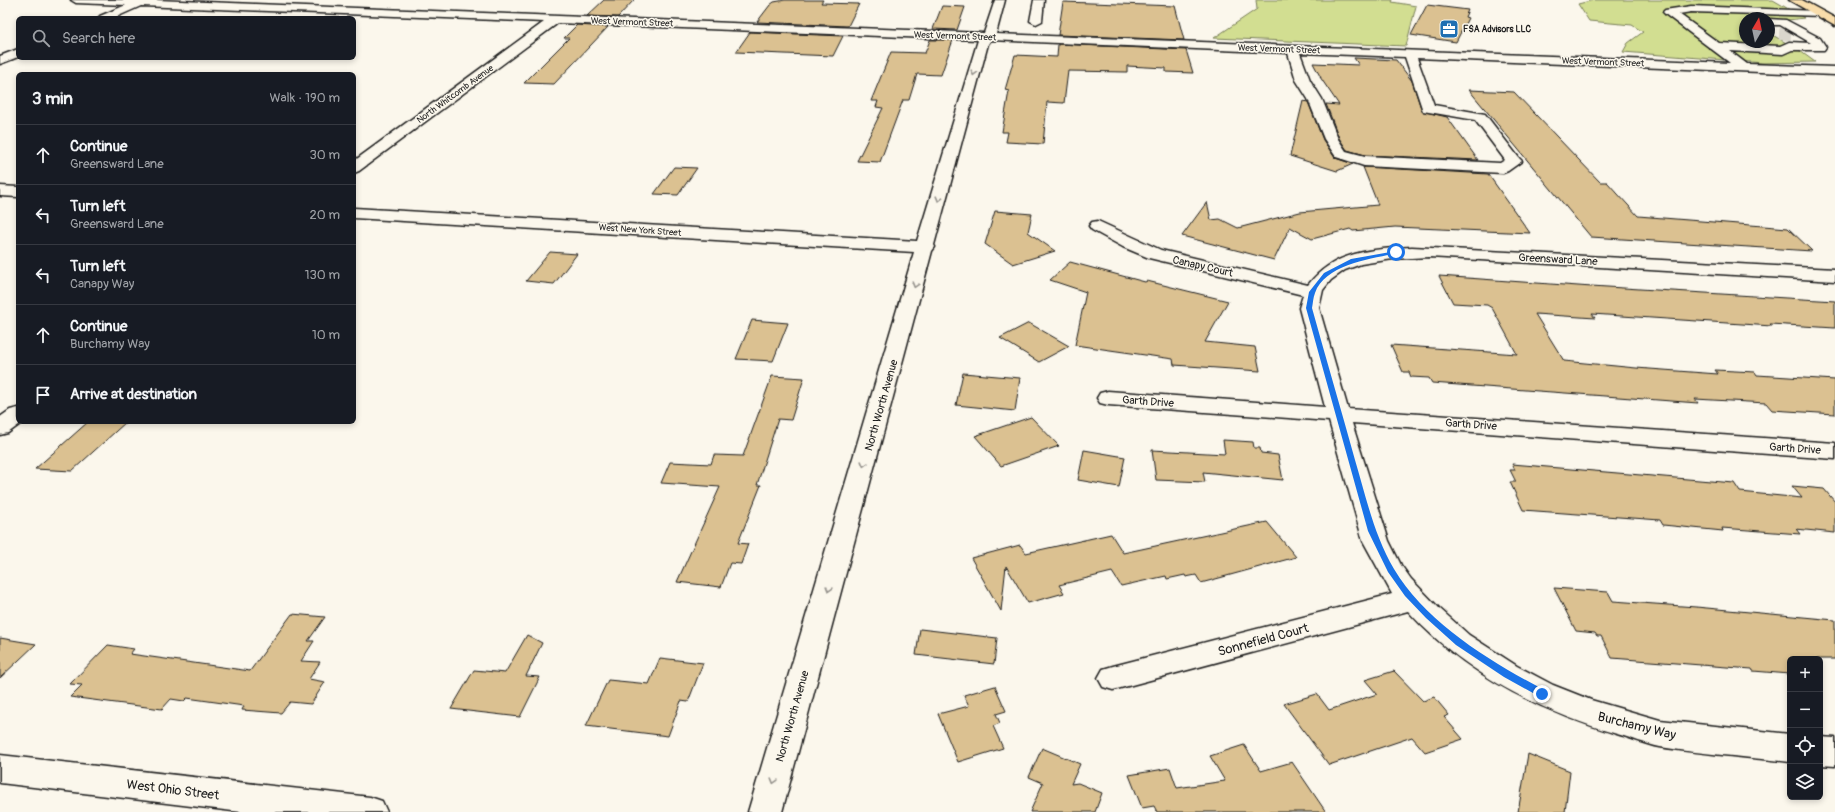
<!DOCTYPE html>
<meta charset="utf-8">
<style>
body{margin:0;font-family:Pangolin,sans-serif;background:#20242c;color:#f1f3f6}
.controls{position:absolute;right:12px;bottom:12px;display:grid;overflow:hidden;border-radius:6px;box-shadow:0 2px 6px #0003}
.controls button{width:36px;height:36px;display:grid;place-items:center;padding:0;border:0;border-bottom:1px solid #363941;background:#171b24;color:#f1f3f6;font:20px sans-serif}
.compass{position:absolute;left:1739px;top:12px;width:36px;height:36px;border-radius:50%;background:#171b24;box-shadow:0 2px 6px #0003;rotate:9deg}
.stop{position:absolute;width:12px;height:12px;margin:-9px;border:3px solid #1a73e8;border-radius:50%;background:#fff}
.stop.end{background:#1a73e8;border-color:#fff;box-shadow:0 1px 4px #0008}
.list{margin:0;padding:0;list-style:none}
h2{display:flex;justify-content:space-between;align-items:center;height:52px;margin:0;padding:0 16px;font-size:17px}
h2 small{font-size:13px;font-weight:400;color:#9ea1a6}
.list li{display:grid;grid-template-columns:26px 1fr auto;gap:12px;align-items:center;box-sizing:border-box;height:60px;padding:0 16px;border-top:1px solid #363941}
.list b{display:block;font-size:15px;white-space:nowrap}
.list p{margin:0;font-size:13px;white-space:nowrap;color:#9ea1a6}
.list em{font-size:13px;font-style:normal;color:#9ea1a6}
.icon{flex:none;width:22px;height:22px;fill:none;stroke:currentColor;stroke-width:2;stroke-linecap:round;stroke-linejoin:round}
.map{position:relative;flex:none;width:1835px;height:812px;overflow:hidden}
.search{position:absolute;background:#171b24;box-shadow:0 2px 6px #0003;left:16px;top:16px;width:340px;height:44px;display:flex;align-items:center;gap:10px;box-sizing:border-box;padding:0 14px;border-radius:6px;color:#9ea1a6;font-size:15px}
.panel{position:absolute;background:#171b24;box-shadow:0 2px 6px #0003;left:16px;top:72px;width:340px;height:352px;border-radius:6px}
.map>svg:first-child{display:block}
</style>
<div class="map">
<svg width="1835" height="812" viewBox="0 0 1835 812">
<rect width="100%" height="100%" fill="#fbf7ec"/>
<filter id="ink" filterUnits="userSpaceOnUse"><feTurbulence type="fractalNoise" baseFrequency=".025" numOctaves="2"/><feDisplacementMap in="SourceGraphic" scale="8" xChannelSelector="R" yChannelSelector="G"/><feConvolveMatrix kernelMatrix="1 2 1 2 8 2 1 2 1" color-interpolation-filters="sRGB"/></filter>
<g filter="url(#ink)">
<path fill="#d2de91" stroke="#777d56" d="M1256 0H1393L1392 2 1416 6 1406 46 1214 38 1257 9Z
M1594 0H1773L1804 18 1788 20 1745 18V42H1769V33L1800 51 1815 62 1764 63 1623 52 1628 43 1643 32 1632 25 1589 21 1578 4Z"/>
<path fill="#dbc191" stroke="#1c1c1c" d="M604 0H634L618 17 587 16Z
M785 0H823L821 3 859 4 848 26 757 22 770 5 774 2Z
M1063 2 1175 6 1184 40 1058 35Z
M1427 5 1468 10 1465 17 1468 18 1456 42 1411 35Z
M942 6 965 7 957 30 933 29Z
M577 25 608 27 554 84 524 83 569 38H564Z
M750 32 843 36 833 56 736 52Z
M930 40H953L941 75 917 74 909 100H903L880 162 857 161 883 108 876 107 878 101H871L891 52 925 53Z
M1058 44 1186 50 1193 73 1166 72V68L1127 66V72L1068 71 1064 103 1047 102 1043 144 1006 142 1008 132H1002L1009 91 1005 90 1015 55 1057 57Z
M1354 58 1396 60 1412 81 1422 111 1447 117 1478 160 1365 155 1347 150 1339 138 1326 104 1339 105 1320 77 1321 78 1313 63 1359 65Z
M1469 90 1514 92 1600 182H1607L1638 216 1788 228 1812 251 1591 237Z
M1303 101 1308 102 1323 140 1335 158 1353 164 1337 171 1290 156Z
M674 167 697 168 678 195 654 194Z
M1363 167 1488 174 1530 233 1395 227 1353 231 1350 229 1312 239 1290 227 1274 260 1182 236 1207 202 1211 220 1220 219 1238 228 1300 212 1378 205Z
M995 211 1032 214 1028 232 1055 251 1013 264 985 244Z
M550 252 577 254 554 284 526 281Z
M1070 262 1145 282 1147 281 1228 301 1205 342 1255 347 1260 371 1174 365 1173 359 1075 345 1086 292 1050 280Z
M1439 276 1592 287 1591 286 1835 301V328L1770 324 1772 326 1592 314 1595 318 1535 314 1564 361 1636 368 1718 374 1715 370 1755 372 1757 375 1835 380V414L1772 410 1766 403 1695 399 1698 403 1432 383 1429 378 1411 377 1409 372H1403L1391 345 1517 354 1492 308 1487 305 1453 303Z
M752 320 788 323 773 361 736 359Z
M1029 323 1069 346 1039 362 1000 338Z
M963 373 1020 378 1015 411 956 405Z
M772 376 804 378 791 420 778 419 757 485H761L738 543 748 544 741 564 730 563 721 587 677 582 720 487 661 483 670 462 711 464 714 455 743 456Z
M1031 417 1059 446 1001 466 975 436Z
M88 422H126L72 471 35 469Z
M1223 440 1253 442 1254 448H1260L1261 453 1278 455 1283 480 1203 472 1205 482 1156 480 1152 450 1225 454Z
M1084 450 1125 457 1119 487 1078 480Z
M1512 464 1734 483 1740 492 1802 498 1792 486 1824 489 1835 502V533L1796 529 1800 534 1722 528 1723 531 1663 525 1660 520 1523 510 1510 482H1516L1510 470H1515Z
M1267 522 1296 557 1201 583 1196 575 1186 577 1185 575 1167 579 1166 576 1121 586 1112 572 1059 585 1064 593 1028 603 1006 566 1001 611 971 558 1020 545 1026 553 1111 534 1123 553Z
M1554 588 1608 592 1613 601 1696 607 1835 620V659H1790V674L1753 671 1752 669 1612 658 1601 636H1597L1595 633 1576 631Z
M292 614 325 617 308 641H314L301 661 320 662 309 679 325 682 311 704 290 702 281 713 242 710 244 706 187 698 184 701 171 699 162 709 70 697 82 685 70 684 108 645 134 649 130 654 250 671Z
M920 629 997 638 994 664 916 655Z
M527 635 542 643 526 676 540 677 520 717 451 709 474 670 505 673Z
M0 638 36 644 0 678Z
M660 658 703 663 688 702 681 701 668 736 586 726 608 680 649 684Z
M1394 671 1423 701 1434 697 1449 715 1444 717 1463 739 1425 752 1412 737 1329 765 1284 704 1317 694 1329 710 1377 694 1365 680Z
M995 686 1006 711 996 714 1000 723 993 726 1003 748 958 762 938 714 969 706 964 695Z
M1244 745 1261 771 1292 762 1326 812H1157L1154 806 1142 808 1129 775 1170 768 1177 788 1225 781 1210 756Z
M1042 748 1080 764 1071 784 1078 783 1102 793 1095 812H1030L1043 783 1029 777Z
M1528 754 1570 771 1565 812H1518Z"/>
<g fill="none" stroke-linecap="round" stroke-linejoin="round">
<path stroke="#dad6cd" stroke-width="12" stroke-dasharray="12 6" stroke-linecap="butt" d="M1779 34 1795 35"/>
<g stroke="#1c1c1c" stroke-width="3">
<path id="minor" d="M71 0H157L984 33 995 0H1005L996 34 1730 63 1665 14 1663 12 1665 10 1691 6 1818 11 1822 12 1824 14 1822 16 1691 12 1679 14 1719 43 1780 46 1789 42 1811 43 1780 25H1769V19L1786 20 1820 38 1826 47 1824 50H1792L1783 54 1730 51 1747 64 1835 67V75L1417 58 1434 105 1485 114 1519 158 1522 161 1508 171 1503 173 1364 166 1336 157 1324 139 1308 99 1296 80 1288 53 991 40 988 44 934 245 935 247 932 251 782 812H748L914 252 354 218V208L917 241 978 40 558 23 359 171 354 173V161L544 22 141 6 114 18H98L100 16 126 5 76 3ZM1300 53 1405 57 1423 111 1475 120 1505 160 1500 163 1365 156 1346 151 1338 139 1322 99 1310 80Z
M1034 0H1044L1042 21 1036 24 1030 21Z
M18 49V57L0 64V56Z
M0 186 18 187V197L0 196Z
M1098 221 1161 250 1308 285C1334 251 1372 249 1412 247L1835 269V281L1429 257 1393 259 1361 264 1345 270 1331 280 1323 290 1319 308 1348 409 1835 443V459L1352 423 1389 541 1401 565 1411 579 1439 608 1469 635 1517 666 1553 685 1591 700 1660 720 1790 734V762C1748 757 1701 754 1660 747 1646 744 1631 738 1617 734 1537 710 1464 673 1408 611L1113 690 1103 687 1098 678 1103 669 1113 666 1392 594 1363 541 1329 421 1108 405 1100 403 1097 398 1100 393 1108 391 1325 407 1299 308 1303 295 1149 258 1123 247 1092 230 1089 226 1092 222Z
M18 408V422H23L8 433 0 435V417L10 410Z
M1820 737 1835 738V766L1820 765Z
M0 755 370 797 382 801 387 812H241L0 783Z"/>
</g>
<g stroke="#1c1c1c" stroke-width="3">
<path id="major" d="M1789 0H1802L1835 18V26Z"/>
</g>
<use href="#minor" fill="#fbf7ec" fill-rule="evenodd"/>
<use href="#major" fill="#f9ddab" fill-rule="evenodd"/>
</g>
<defs><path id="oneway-chevron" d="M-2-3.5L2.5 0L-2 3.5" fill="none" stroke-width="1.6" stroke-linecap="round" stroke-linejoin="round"/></defs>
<g stroke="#97948e">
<use href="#oneway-chevron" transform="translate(974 73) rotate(105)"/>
<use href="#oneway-chevron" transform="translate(939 199) rotate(105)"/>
<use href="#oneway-chevron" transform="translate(915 285) rotate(106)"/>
<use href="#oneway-chevron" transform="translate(864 464) rotate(106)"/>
<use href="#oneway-chevron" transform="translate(829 589) rotate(106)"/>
<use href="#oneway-chevron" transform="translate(774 781) rotate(106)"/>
</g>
</g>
<path fill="#1a73e8" d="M1396 251 1397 253C1372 259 1325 264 1315 293 1313 298 1313 303 1312 308 1326 359 1341 409 1355 460 1366 497 1374 535 1394 569 1426 623 1491 662 1546 691V697L1542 698 1504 677 1456 645 1426 618 1405 596 1388 572 1368 531 1306 308 1309 292 1324 273 1351 259Z"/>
<defs>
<g id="office-square" transform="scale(1)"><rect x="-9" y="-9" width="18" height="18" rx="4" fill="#1f6fb2" stroke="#fbf7ec"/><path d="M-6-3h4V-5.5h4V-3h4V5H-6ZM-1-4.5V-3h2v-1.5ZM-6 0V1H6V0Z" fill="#fff"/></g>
</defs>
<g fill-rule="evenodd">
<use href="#office-square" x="1449" y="29"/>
</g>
<g text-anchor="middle" stroke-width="3" stroke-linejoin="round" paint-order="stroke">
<g font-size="9" fill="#1c1c1c" stroke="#fbf7ec">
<text transform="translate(632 22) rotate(2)" y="3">West Vermont Street</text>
<text transform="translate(955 36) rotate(2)" y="3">West Vermont Street</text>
<text transform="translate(1279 49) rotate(2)" y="3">West Vermont Street</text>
<text transform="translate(1603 62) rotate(2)" y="3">West Vermont Street</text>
<text transform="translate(455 94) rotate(-36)" y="3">North Whitcomb Avenue</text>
<text transform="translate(640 230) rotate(4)" y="3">West New York Street</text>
</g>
<g font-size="9" font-weight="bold" fill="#1c1c1c" stroke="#fbf7ec" text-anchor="start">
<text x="1463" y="32">FSA Advisors LLC</text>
</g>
<g font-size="11" fill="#1c1c1c" stroke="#fbf7ec">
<text transform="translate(1558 259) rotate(3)" y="4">Greensward Lane</text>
<text transform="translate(1203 266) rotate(13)" y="4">Canapy Court</text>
<text transform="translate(1148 401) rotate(4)" y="4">Garth Drive</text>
<text transform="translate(881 405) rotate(-74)" y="4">North Worth Avenue</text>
<text transform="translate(1471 424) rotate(4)" y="4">Garth Drive</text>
<text transform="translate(1795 448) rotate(4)" y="4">Garth Drive</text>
<text transform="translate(792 716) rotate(-74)" y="4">North Worth Avenue</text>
</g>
<g font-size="13" fill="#1c1c1c" stroke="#fbf7ec">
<text transform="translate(1263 639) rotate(-15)" y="5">Sonnefield Court</text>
<text transform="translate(1637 725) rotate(14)" y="5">Burchamy Way</text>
<text transform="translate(173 789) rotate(7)" y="5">West Ohio Street</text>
</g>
</g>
</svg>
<div class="controls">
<button>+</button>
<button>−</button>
<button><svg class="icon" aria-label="locate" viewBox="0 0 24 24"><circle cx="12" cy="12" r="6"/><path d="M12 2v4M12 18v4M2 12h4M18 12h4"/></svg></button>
<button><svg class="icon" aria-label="layers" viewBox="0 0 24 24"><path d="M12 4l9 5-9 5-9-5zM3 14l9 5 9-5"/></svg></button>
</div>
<svg class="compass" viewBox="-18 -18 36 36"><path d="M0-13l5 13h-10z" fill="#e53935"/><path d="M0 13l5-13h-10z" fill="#9ea1a6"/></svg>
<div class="stop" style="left:1396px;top:252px"></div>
<div class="stop end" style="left:1542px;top:694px"></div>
<div class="search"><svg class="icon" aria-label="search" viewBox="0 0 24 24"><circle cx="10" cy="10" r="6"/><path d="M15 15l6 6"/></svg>Search here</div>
<section class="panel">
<h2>3 min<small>Walk · 190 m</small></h2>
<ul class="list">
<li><svg class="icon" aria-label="ahead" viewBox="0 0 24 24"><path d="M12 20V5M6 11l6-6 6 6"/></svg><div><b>Continue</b><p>Greensward Lane</p></div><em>30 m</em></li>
<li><svg class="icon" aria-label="left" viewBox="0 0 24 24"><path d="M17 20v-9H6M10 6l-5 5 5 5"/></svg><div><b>Turn left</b><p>Greensward Lane</p></div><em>20 m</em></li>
<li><svg class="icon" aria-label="left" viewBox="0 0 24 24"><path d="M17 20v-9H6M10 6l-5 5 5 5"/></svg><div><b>Turn left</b><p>Canapy Way</p></div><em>130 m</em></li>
<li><svg class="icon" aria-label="ahead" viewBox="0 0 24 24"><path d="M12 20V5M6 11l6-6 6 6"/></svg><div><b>Continue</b><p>Burchamy Way</p></div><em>10 m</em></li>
<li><svg class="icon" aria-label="arrive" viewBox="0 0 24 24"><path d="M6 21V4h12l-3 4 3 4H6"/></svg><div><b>Arrive at destination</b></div></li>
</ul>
</section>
</div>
